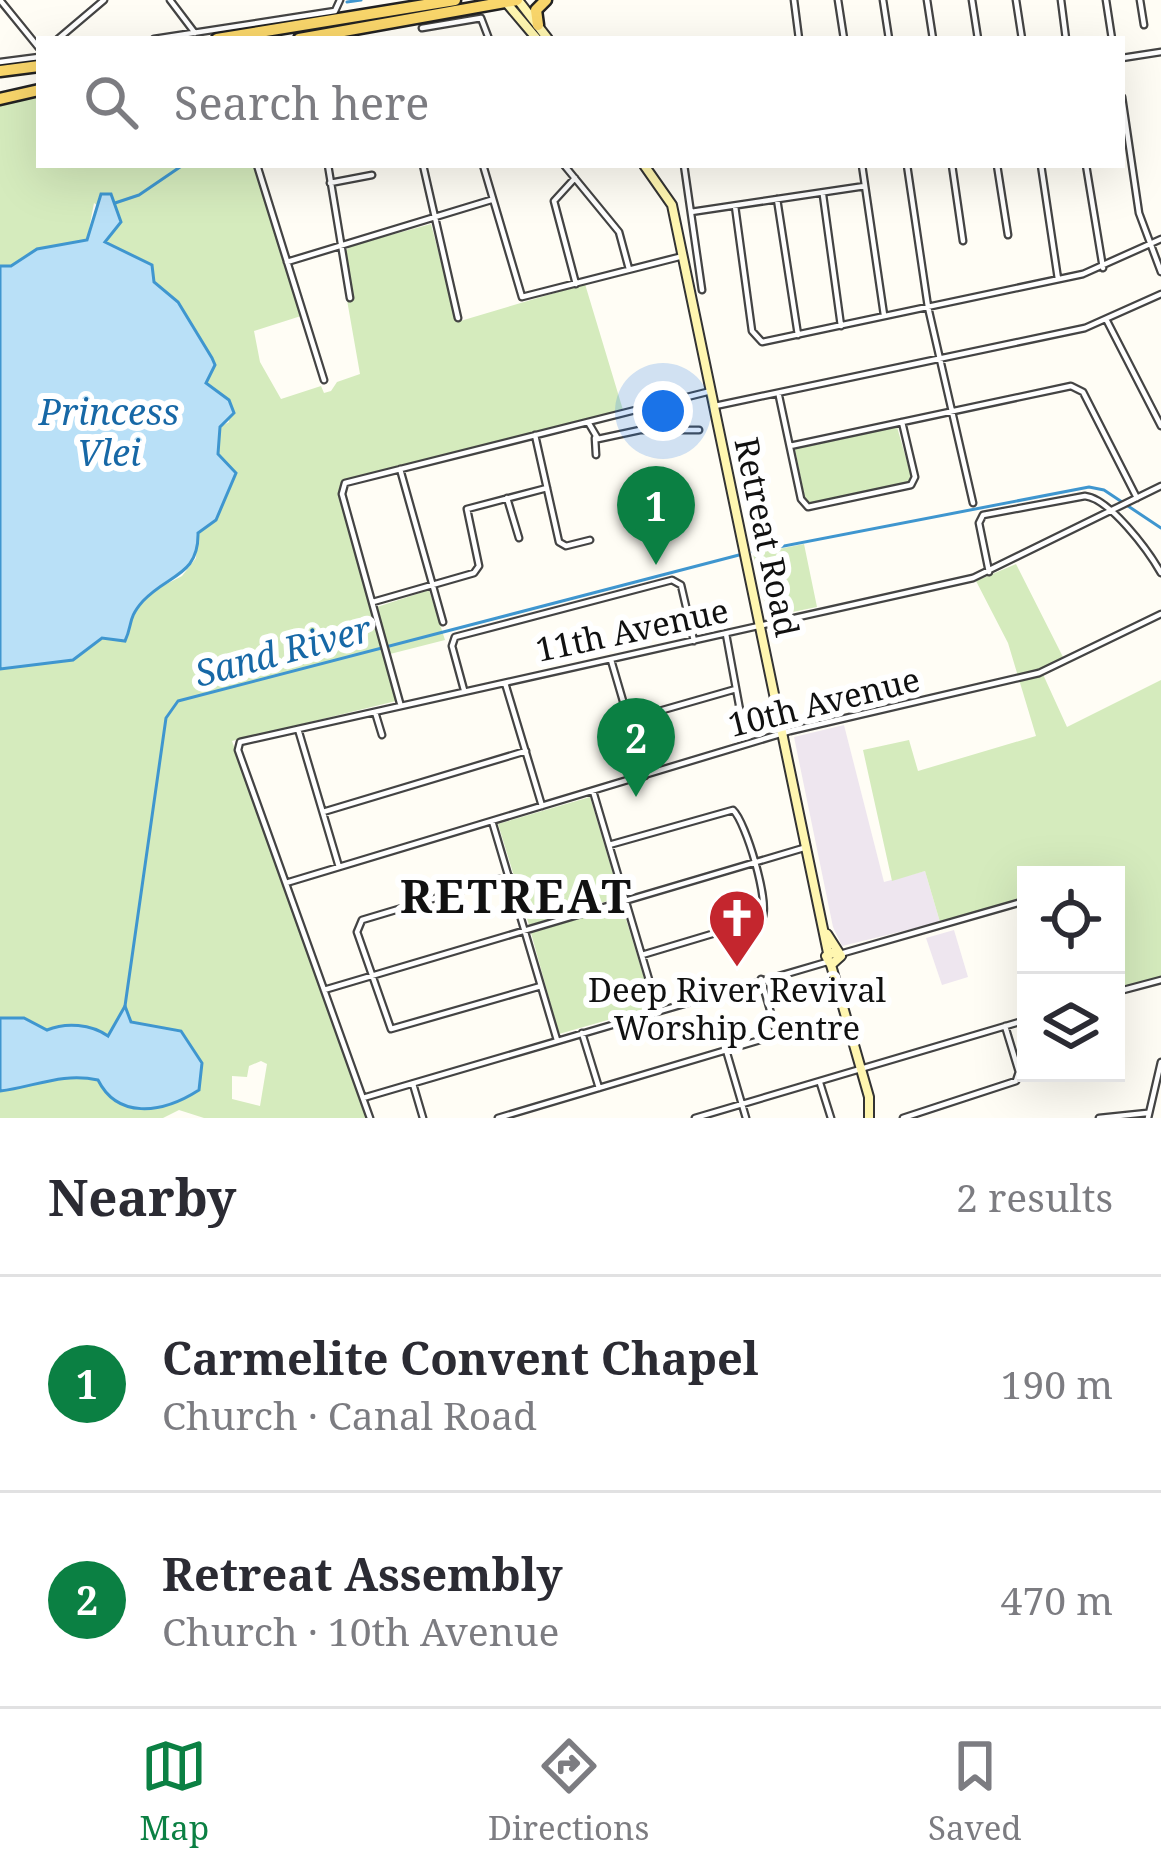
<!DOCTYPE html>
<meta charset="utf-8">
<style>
body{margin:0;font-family:"Noto Serif",serif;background:#f7f7f7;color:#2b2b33}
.controls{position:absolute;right:36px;bottom:36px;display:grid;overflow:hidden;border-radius:0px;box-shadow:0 12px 48px #0002}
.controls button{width:108px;height:108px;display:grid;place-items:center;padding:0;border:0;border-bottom:3px solid #e1e1e2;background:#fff;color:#2b2b33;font:60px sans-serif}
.you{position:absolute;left:663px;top:411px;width:42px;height:42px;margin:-30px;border:9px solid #fff;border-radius:50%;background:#1a73e8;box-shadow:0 0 0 18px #1a73e833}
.badge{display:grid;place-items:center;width:78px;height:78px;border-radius:50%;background:#0b8043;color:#fff;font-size:39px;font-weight:700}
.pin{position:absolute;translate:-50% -99px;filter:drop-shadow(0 3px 6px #0008)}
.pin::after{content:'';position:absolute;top:63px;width:42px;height:36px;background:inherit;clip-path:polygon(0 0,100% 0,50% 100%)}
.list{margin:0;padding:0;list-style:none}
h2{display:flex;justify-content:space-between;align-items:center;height:156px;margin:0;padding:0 48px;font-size:51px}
h2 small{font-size:39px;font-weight:400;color:#7c7c81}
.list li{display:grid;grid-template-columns:78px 1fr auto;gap:36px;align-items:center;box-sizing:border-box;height:216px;padding:0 48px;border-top:3px solid #e1e1e2}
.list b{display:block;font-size:45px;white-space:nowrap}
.list p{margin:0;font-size:39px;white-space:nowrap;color:#7c7c81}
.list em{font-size:39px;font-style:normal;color:#7c7c81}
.icon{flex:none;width:66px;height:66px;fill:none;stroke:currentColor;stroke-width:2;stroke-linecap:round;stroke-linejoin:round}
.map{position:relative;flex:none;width:1161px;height:1118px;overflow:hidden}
.search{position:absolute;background:#fff;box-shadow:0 12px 48px #0002;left:36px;right:36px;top:36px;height:132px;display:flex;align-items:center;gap:30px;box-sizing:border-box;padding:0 42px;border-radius:0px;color:#7c7c81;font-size:45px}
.sheet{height:588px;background:#fff}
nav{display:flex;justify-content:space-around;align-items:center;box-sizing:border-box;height:168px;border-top:3px solid #e1e1e2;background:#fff;font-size:33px;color:#7c7c81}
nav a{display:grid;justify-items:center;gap:6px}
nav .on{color:#0b8043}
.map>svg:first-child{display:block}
</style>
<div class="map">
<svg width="1161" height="1118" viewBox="0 0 1161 1118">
<rect width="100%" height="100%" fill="#fffdf5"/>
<path fill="#eee6ef" d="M844 725 884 882 925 871 940 922 842 946 833 927 794 737Z
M954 930 968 977 942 985 926 938Z"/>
<path fill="#d5ebbd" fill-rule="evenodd" d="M39 95V165H254L301 316 254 331 260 362 281 399 321 386 324 393 331 391 337 382 360 374 347 300 352 299 345 252 350 246 431 224 457 322 585 284 623 410 343 482 339 492 396 701 232 741 367 1118H204L179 1110 163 1118H0V669L65 662 86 645 110 637 155 590 182 576 196 558 197 533 216 520 235 473 218 454 220 427 229 422 224 396 206 383 215 365 212 358 178 302 154 282 152 265 105 242 121 221 94 203 87 240 37 249 11 266H0V105ZM261 1061 267 1064 260 1106 232 1099V1076L247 1077 249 1066Z
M897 427 912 479 908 484 806 504 795 449Z
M804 544 817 607 768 617 753 554Z
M1016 564 1064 659 1041 670 1067 727 1161 680V979L1116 991V875H1026V897L940 922 925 871 892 881 863 750 909 740 918 771 1036 736 1008 643 976 581Z
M429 590 445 640 390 654 377 607Z
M590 797 620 897 529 925 498 824Z
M622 906 653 1007 559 1034 531 933Z"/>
<path fill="#b9e0f7" stroke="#3f96cf" stroke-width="3" d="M101 194H111L121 222 105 242 152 265 154 282 178 302 212 358 215 365 206 383 229 400 234 413 220 427 218 454 236 473 216 520 198 533C199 576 168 574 143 601 127 619 133 624 125 641L102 638 73 660 0 669V266H11L37 249 87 240Z
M125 1006 131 1022 181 1031 202 1063 199 1090C160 1115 117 1118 98 1080 62 1072 34 1087 0 1091V1018H24L47 1030C66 1022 91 1024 108 1036Z"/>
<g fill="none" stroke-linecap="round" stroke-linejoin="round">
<path stroke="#3f96cf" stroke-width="3" d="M347 2 361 0
M115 203 139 195 183 165
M753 552 1089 487 1104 490 1161 528
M125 1006 166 718 178 701 739 555"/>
<g stroke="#444" stroke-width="9">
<path id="minor" d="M0 0 39 48
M170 0 195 33
M794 0 799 39
M838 0 844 39
M883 0 889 39
M927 0 933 39
M972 0 978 39
M1016 0 1022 39
M1061 0 1066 39
M1106 0 1112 39
M1140 0 1144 25
M422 28 481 18 489 39
M58 39 104 0
M154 39 335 11 340 0
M1122 58 1161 52
M0 62 39 57
M1122 97 1139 213 1161 272
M257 165 324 380
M328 165 350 298
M423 165 458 318
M483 165 522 297 683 256
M564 165 619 232 629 269
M684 165 702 290
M862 165 884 315
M907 165 928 307 973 503
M952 165 963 241
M997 165 1008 235
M1041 165 1058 279
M1086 165 1103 268
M575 178 554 201 576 284
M330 183 372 175
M823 195 841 326
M777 199 798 335
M735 206 752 331 762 342 1083 274 1161 239
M691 212 865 186
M287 262 491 200
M1107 321 1161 426
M779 396 801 499 808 507 911 485 915 477 902 422
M715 406 1085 328 1161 294
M588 422 598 439 640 430H699
M535 435 559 542 566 546 590 540
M595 438 596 455
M790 446 1071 386 1083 392 1137 498
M400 469 443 622
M507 498 519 538
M989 572 979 523 983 515 1085 496C1110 499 1148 550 1161 573
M373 602 474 573 479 566 467 509 547 488
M726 634 740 710
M611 660 645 776
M505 683 542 806
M464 690 452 646 455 637 672 580 681 585 694 641
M400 703 342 494 345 483 711 391
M375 712 382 735
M628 720 736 689
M298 729 339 867
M593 791 658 1010
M323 812 526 751
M492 821 557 1040
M609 845 733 810C746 822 770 903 762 919L642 955
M509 876 362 920 357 932 391 1029 541 986
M286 883 790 731 1039 673 1161 614
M840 954 1025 901
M761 979 777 1034
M324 990 807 847
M1116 992 1161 980
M582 1033 599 1088
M726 1050 746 1118
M820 1083 831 1118
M413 1084 423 1118
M363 1098 827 962
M370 1118 238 750 240 742 973 578 1161 486
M498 1118 797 1029
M695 1118 1026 1020
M903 1118 1016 1081 1019 1072 1005 1026
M1099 1118 1147 1113
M1148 1118 1161 1062"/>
</g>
<g stroke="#333" stroke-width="12">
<path id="secondary" d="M504 0 537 39
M518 0 548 39
M644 165 672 205 828 953
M827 934 841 956 831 965 826 956 837 951
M831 965 869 1097V1118"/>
</g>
<g stroke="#222" stroke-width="15">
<path id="primary" d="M538 25 536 10 546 0
M217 39 455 0
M299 39 517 0
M0 71 39 66
M0 99 39 90"/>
</g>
<use href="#minor" stroke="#fff" stroke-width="4.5"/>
<use href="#secondary" stroke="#fff6b0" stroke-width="8"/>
<use href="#primary" stroke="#f9d66b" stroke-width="10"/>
</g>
<defs>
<g id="church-pin" transform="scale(3)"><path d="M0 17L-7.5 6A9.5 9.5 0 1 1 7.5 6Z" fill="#c4262e" stroke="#fff"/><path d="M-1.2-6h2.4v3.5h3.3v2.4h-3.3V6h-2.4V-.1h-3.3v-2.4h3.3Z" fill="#fff"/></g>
</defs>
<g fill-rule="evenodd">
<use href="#church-pin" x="737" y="918"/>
</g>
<g text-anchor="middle" stroke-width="12" stroke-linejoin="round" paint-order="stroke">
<g font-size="33" fill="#111" stroke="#fff">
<text transform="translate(767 537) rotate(78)" y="12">Retreat Road</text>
<text transform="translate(632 630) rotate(-12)" y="12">11th Avenue</text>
<text transform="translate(824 702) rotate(-14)" y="12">10th Avenue</text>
</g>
<g font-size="33" fill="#111" stroke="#fff">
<text x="737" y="1002">Deep River Revival<tspan x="737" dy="38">Worship Centre</tspan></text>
</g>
<g font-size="36" font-style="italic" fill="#1768a6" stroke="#fff">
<text x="109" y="425">Princess<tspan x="109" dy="41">Vlei</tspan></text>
<text transform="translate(283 651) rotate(-15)" y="13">Sand River</text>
</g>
<g font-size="45" font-weight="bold" letter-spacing="3" fill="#111" stroke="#fff">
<text x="517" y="913">RETREAT</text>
</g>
</g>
</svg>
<div class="controls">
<button><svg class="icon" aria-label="locate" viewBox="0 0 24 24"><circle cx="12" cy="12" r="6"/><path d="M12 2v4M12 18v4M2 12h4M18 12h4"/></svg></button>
<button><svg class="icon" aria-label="layers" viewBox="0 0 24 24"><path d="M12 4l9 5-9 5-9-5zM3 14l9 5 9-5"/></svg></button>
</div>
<div class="you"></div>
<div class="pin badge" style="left:656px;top:565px">1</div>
<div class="pin badge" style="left:636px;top:797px">2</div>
<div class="search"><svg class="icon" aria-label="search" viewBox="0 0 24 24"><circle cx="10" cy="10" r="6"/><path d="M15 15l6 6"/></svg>Search here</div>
</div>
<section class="sheet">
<h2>Nearby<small>2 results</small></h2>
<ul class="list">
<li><span class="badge">1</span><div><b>Carmelite Convent Chapel</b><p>Church · Canal Road</p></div><em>190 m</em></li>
<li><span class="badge">2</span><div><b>Retreat Assembly</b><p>Church · 10th Avenue</p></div><em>470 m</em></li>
</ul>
</section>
<nav>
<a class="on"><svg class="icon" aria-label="map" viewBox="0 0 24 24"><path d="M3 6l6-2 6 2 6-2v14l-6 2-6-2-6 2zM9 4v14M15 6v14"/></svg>Map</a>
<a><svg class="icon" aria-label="directions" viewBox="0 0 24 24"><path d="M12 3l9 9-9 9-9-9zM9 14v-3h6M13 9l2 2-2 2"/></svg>Directions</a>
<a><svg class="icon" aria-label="saved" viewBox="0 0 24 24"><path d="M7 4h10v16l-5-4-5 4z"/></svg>Saved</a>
</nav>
